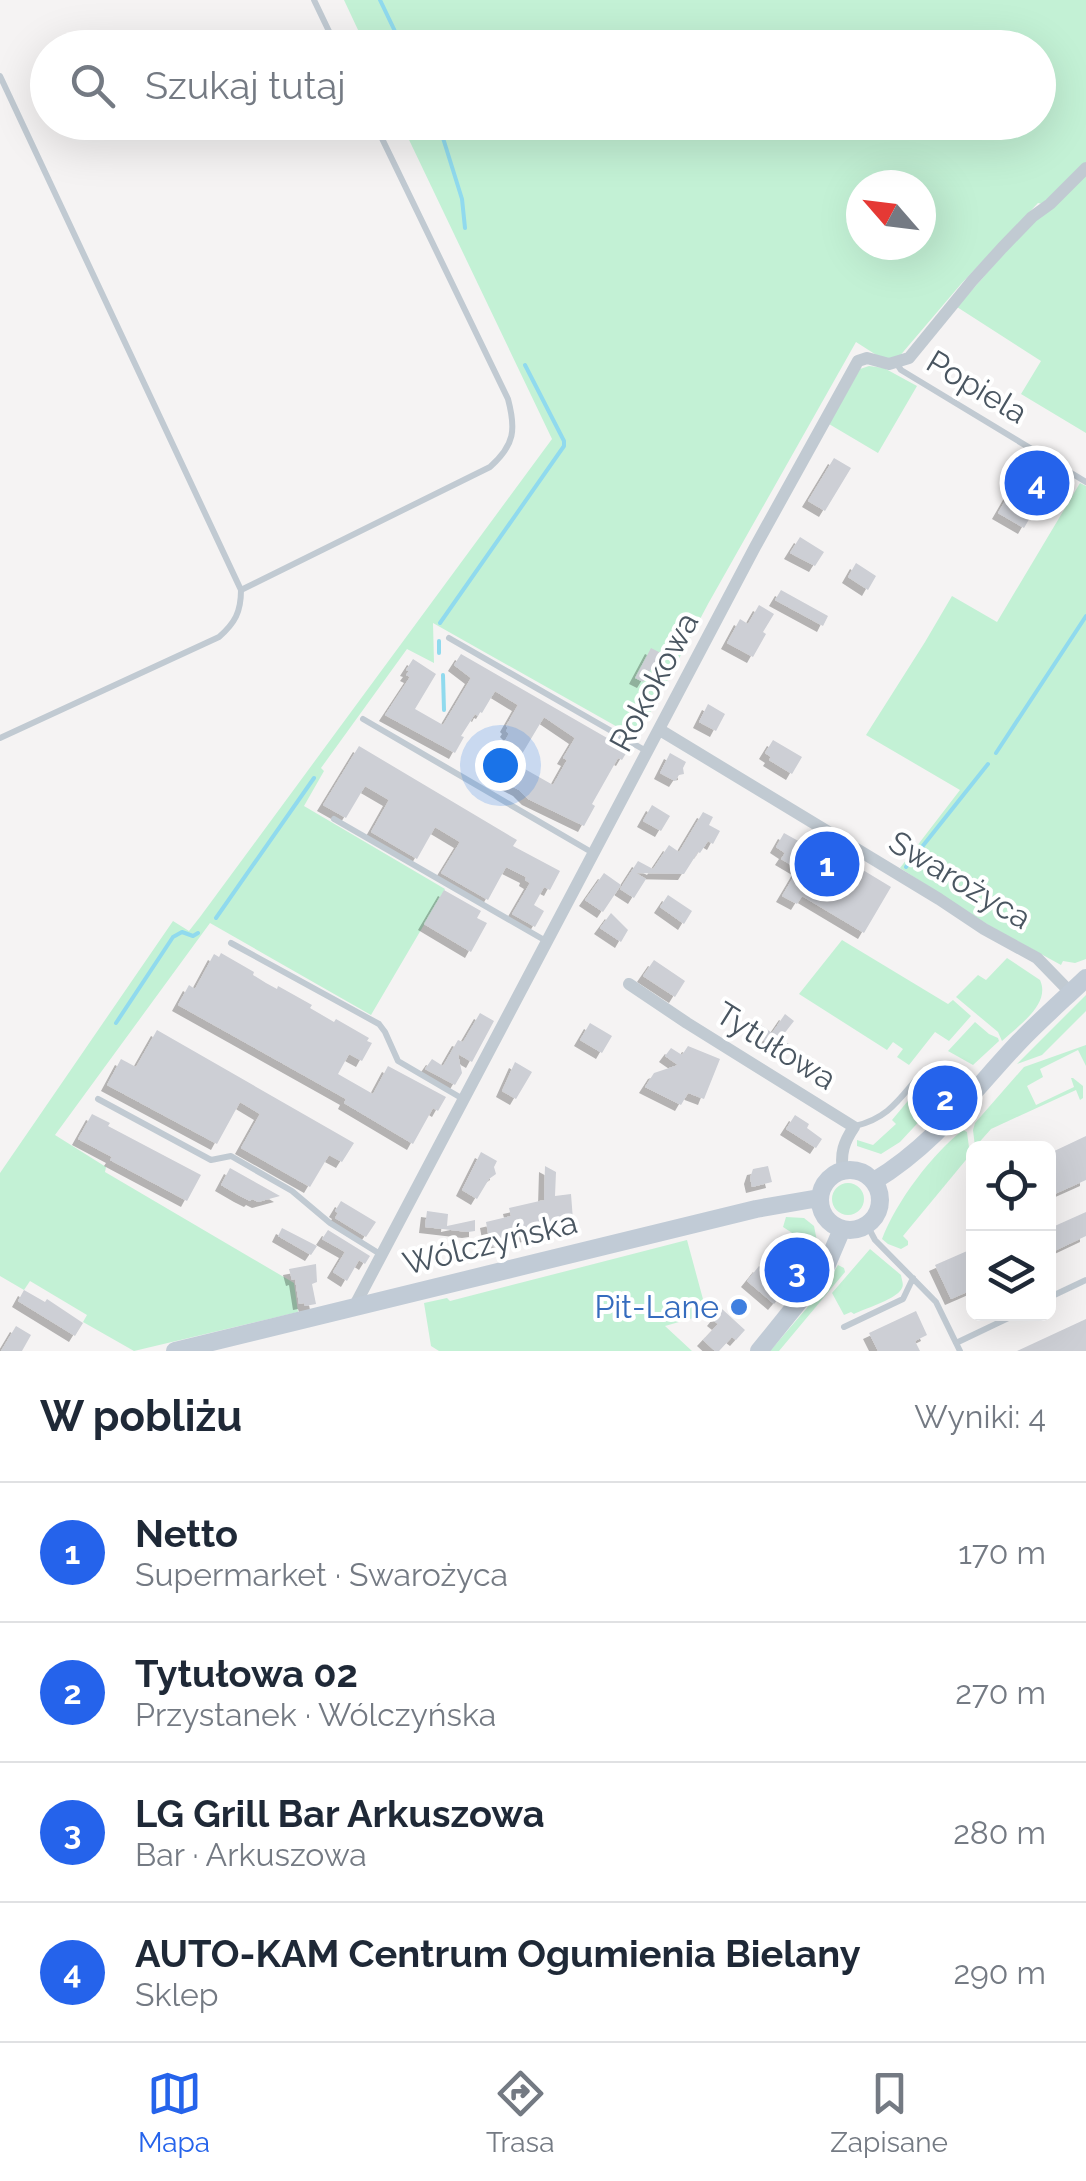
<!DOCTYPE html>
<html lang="pl">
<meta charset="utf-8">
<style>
body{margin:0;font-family:Raleway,sans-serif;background:#f6f6f7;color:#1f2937}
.controls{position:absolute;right:30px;bottom:30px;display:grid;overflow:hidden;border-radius:15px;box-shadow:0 10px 40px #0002}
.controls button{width:90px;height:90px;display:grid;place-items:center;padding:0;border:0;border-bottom:2px solid #e0e1e3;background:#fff;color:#1f2937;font:50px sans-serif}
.compass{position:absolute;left:846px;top:170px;width:90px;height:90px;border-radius:50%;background:#fff;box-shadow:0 10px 40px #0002;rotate:298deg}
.you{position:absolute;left:500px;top:765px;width:35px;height:35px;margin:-25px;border:8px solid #fff;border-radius:50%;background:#1a73e8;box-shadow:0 0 0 15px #1a73e833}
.badge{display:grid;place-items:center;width:65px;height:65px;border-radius:50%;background:#2563eb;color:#fff;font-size:32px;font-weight:700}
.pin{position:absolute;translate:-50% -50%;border:5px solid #fff;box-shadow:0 2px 10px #0006}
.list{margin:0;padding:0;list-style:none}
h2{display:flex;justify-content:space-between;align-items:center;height:130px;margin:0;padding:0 40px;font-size:42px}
h2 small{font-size:32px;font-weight:400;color:#747a83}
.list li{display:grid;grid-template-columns:65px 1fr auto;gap:30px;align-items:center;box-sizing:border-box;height:140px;padding:0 40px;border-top:2px solid #e0e1e3}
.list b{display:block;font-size:38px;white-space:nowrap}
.list p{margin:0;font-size:32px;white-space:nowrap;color:#747a83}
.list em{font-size:32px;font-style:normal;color:#747a83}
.icon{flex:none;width:55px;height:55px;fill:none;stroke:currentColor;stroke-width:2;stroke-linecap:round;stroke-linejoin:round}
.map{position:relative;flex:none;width:1086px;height:1351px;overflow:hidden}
.search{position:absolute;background:#fff;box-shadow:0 10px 40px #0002;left:30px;right:30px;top:30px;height:110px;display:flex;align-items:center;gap:25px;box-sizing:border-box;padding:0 35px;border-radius:55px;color:#747a83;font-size:38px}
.sheet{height:690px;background:#fff}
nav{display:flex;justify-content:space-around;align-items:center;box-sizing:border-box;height:140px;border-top:2px solid #e0e1e3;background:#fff;font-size:28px;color:#747a83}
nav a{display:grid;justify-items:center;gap:5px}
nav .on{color:#2563eb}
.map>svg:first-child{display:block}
</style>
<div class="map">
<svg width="1086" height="1351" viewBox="0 0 1086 1351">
<defs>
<filter id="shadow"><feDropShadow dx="-6" dy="6" stdDeviation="0" flood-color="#0004"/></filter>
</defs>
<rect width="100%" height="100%" fill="#f5f3f3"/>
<path fill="#c3f1d5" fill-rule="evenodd" d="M344 0H1086V164L1042 204 1038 203 961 284 898 358H881L856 342 708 604 637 738 433 623 434 663 407 649 321 768 324 771 304 806 445 889 371 1015 210 923 55 1135 106 1167 105 1172 294 1283 298 1312 134 1351 83 1322 87 1315 30 1281 24 1290 0 1276V1173L173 921 189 931 200 917 552 439 401 123 1038 122V48L366 47ZM861 185H921V245H861Z
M1086 174V433L1021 394 1041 361 957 307 1041 212Z
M869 366 884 368 917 386 878 453 829 424 860 369Z
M1080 483 1086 486V959L1075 963 1063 961 1061 965 990 926 900 868 960 790 866 735 925 642 952 596 997 622Z
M842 940 948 1004 953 1000 971 1016 949 1041 935 1032 909 1065 897 1057 903 1049 893 1042 887 1050 799 994Z
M1007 958 1040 980C1051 1004 1019 1025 1002 1041L998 1032 956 997 978 975 986 980Z
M1086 995V1011L1042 1055 1017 1064Z
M975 1022 989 1034 998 1038 999 1041 973 1065 948 1051Z
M1086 1045V1066L1078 1050 1040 1069 1043 1077 1027 1086 1036 1105 1074 1087 1071 1078H1073L1083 1086V1098L1080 1100 1076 1090 991 1129 975 1147 973 1130 975 1123 1024 1067Z
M945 1062 951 1063 966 1071 900 1142 881 1154 857 1146V1140L873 1145 896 1124 892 1120 927 1078Z
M963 1130 967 1132 970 1155 903 1236 908 1241V1245L901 1249 888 1244 882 1239C896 1202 932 1154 963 1130Z
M832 1199a16 16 0 1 1 32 0a16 16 0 1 1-32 0Z
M786 1217 804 1218 814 1226 817 1241 811 1256 805 1253 806 1242 783 1227Z
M687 1240 707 1314 665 1326 692 1351H439L431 1346 424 1303 447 1298 450 1301Z
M870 1249 901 1275C902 1282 905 1285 900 1291 893 1300 864 1309 854 1314L851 1312 844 1315 832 1293Z
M838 1265 844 1268 845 1272 779 1351H770L824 1288Z"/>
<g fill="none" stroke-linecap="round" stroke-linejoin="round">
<path stroke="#90daee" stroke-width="4" d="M380 0 403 48
M438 122 462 199 465 228
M440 623 564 446V441L525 365
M439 641V653
M443 675 444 710
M996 753 1086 616
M906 867 988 764
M216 918 314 778
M116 1023 173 937 182 932 193 936 198 933"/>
</g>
<path fill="#cdcfd5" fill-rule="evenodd" filter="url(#shadow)" d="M834 458 851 468 825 511 808 501Z
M1024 468 1050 483 1024 528 998 513Z
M800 537 824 552 815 566 790 553Z
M856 563 876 576 868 590 848 577Z
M781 590 828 616 823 626 775 600Z
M759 605 774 614 763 632 766 634 753 657 727 643 740 619 748 624Z
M651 648 661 653 643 682 635 678Z
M461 654 628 750 622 760 618 758 592 804 595 806 584 826 528 799 519 790 486 773 490 767 486 765 488 761 486 760 492 749 498 752 509 734 506 731 508 728 506 726 518 705 495 691 482 713 480 712 478 716 475 714 461 736 464 737 455 753 385 715 410 677 406 675 409 671 406 670 413 659 436 674 415 709 443 725 471 678 454 665ZM544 717 575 738 563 758 567 760 553 785 516 764Z
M708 704 725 714 716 731 699 722Z
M773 740 802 757 792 774 769 760 771 757 765 753Z
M359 746 517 840 513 846 560 871 550 890 544 887 534 905 544 911 535 927 512 914 530 883 525 880 526 877 506 867 488 900 441 873 460 842 435 827 417 859 371 832 389 800 365 786 346 818 323 805Z
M670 753 686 762 683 768 684 774 679 775 675 781 660 773Z
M652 805 670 816 661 831 643 821Z
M703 812 713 817 709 825 720 831 713 844 708 841 700 853 698 852 684 874 636 873 646 879 634 898 620 889 638 861 653 869 669 845 679 852Z
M784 833 811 848 815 841 891 887 864 933 802 896 797 904 782 896 798 869 781 859 785 853 776 847Z
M604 873 621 885 603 912 585 900Z
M444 890 481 911 477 918 487 923 471 952 424 924Z
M668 895 692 911 684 924 660 907Z
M611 913 628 930 621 942 600 928Z
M221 953 254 972 253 975 266 983 277 989 278 986 312 1005 310 1008 334 1022 336 1019 369 1038 367 1041 372 1043 362 1061 349 1054 338 1074 373 1094 388 1066 446 1097 438 1111 433 1108 413 1144 344 1103 346 1099 178 1005 189 985 195 989 214 954 219 957Z
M654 960 685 981 675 997 643 976Z
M480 1013 494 1021 472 1062 458 1054 462 1073 455 1085 425 1069 432 1059 443 1066 458 1040 463 1042Z
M785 1014 794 1021 780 1039 789 1044 782 1053 752 1032 758 1023 772 1033Z
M590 1023 612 1036 602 1053 580 1040Z
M157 1030 354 1143 342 1162 329 1155 310 1187 241 1148 260 1114 240 1102 217 1144 107 1085 121 1059 136 1067Z
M688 1046 720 1059 704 1099 688 1093 681 1105 645 1087 654 1073 678 1065 665 1056 671 1048 682 1055Z
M515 1062 532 1072 516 1099 502 1091Z
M92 1114 110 1123 108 1126 201 1175 187 1201 110 1160 112 1157 78 1139Z
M795 1115 809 1124 807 1128 822 1139 816 1148 786 1129Z
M1086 1136V1180L1048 1197V1154Z
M481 1152 497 1161 494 1167 496 1174 489 1179 477 1199 462 1190Z
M545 1166 556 1172 555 1196 571 1194 573 1220 540 1222 542 1239 530 1241 529 1236 503 1240 504 1245 494 1247 490 1244 486 1222 511 1216 509 1208 544 1200Z
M768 1166 772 1182 752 1187 750 1178 753 1169Z
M230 1168 280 1196 258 1202 252 1199 250 1201 240 1196 221 1185Z
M341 1201 376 1222 366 1237 335 1218 338 1213 335 1211Z
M427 1211 448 1214 447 1226 475 1220V1231L468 1232 425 1227Z
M1086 1212V1236L1048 1254V1229Z
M282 1228 317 1246 311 1255 278 1236Z
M328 1230 370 1256 365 1264 359 1260 347 1281 333 1272 345 1252 322 1239Z
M974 1248V1289L951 1299 935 1265Z
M783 1250 803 1269 774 1304 747 1281 759 1266 764 1270Z
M316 1264 317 1282 312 1284 316 1304 305 1306 304 1303 299 1304 295 1279 292 1280 289 1269Z
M24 1290 45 1302 47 1299 83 1323 75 1336 18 1301Z
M722 1309 745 1330 736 1340 732 1337 719 1351H715L703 1340 718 1324 713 1320Z
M916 1311 927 1335 915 1341 920 1351H878L869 1333Z
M1086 1319V1351H1017Z
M16 1326 31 1335 22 1351H1Z"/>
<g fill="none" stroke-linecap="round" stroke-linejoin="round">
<path stroke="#c1cad2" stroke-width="6" d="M314 0 337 48
M0 76 241 590C241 612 235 623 219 637L0 738
M897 364 901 370 1086 482
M241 590 490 467C515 445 516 429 508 399L374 122
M449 638 648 752
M363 719 593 853
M334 819 546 941
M231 943 379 1024 385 1032 398 1061 463 1099
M98 1099 211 1160 231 1156 292 1191 330 1223 380 1254
M855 1126C889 1118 899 1099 921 1074
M867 1225 875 1240 936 1302 960 1351
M1048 1298 1086 1280
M844 1327 903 1299 913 1278
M956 1343 1017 1314"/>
<path stroke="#c1cad2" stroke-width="12" d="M660 730 939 899 984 929 1037 958 1071 993
M629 984 687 1023 854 1127C844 1142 840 1153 843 1171
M354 1307 755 547 858 361 867 358 889 364 909 358 972 281 1002 248 1032 217 1050 204 1086 168"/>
<path stroke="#c1cbd6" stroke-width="18" d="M820 1200a30 30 0 1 1 60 0a30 30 0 1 1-60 0Z
M874 1181C934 1145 972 1092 1019 1042 1040 1020 1064 999 1086 978
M175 1351 756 1209 819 1198
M759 1351 825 1269 842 1229"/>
</g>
<circle fill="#3f7fe0" stroke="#fff" stroke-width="4" cx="739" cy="1307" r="10"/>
<g text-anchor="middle" stroke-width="8" stroke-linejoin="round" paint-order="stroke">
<g font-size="32" fill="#4a5661" stroke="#fff">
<text transform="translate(977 387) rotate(31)" y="11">Popiela</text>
<text transform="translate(654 682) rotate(-62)" y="11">Rokokowa</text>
<text transform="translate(960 880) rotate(31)" y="11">Swarożyca</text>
<text transform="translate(776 1046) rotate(32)" y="11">Tytułowa</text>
<text transform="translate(490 1243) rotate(-14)" y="11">Wólczyńska</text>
</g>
<g font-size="32" fill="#366cbe" stroke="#fff" text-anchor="end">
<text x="719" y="1318">Pit-Lane</text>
</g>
</g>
</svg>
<div class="controls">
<button><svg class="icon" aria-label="locate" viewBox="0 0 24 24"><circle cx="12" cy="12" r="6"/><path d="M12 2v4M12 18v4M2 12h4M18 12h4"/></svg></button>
<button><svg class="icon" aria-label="layers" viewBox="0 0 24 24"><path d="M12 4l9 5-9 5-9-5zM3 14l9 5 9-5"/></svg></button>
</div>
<svg class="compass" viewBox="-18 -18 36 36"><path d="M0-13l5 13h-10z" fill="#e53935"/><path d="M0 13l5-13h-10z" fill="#747a83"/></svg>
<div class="you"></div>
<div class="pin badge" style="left:827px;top:864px">1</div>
<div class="pin badge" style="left:945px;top:1098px">2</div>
<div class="pin badge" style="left:797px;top:1270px">3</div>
<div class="pin badge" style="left:1037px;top:483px">4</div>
<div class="search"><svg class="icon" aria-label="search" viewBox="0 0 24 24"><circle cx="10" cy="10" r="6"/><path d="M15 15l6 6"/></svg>Szukaj tutaj</div>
</div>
<section class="sheet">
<h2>W pobliżu<small>Wyniki: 4</small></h2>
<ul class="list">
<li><span class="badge">1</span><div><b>Netto</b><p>Supermarket · Swarożyca</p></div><em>170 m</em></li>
<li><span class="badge">2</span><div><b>Tytułowa 02</b><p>Przystanek · Wólczyńska</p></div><em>270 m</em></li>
<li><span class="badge">3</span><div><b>LG Grill Bar Arkuszowa</b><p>Bar · Arkuszowa</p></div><em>280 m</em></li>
<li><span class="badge">4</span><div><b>AUTO-KAM Centrum Ogumienia Bielany</b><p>Sklep</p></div><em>290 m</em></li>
</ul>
</section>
<nav>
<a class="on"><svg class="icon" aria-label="map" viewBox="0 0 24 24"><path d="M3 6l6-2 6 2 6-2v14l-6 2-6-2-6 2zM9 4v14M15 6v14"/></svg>Mapa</a>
<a><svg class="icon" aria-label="directions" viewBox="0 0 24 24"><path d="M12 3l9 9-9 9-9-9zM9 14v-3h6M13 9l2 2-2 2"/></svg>Trasa</a>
<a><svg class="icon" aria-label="saved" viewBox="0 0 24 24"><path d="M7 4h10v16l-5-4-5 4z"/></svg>Zapisane</a>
</nav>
